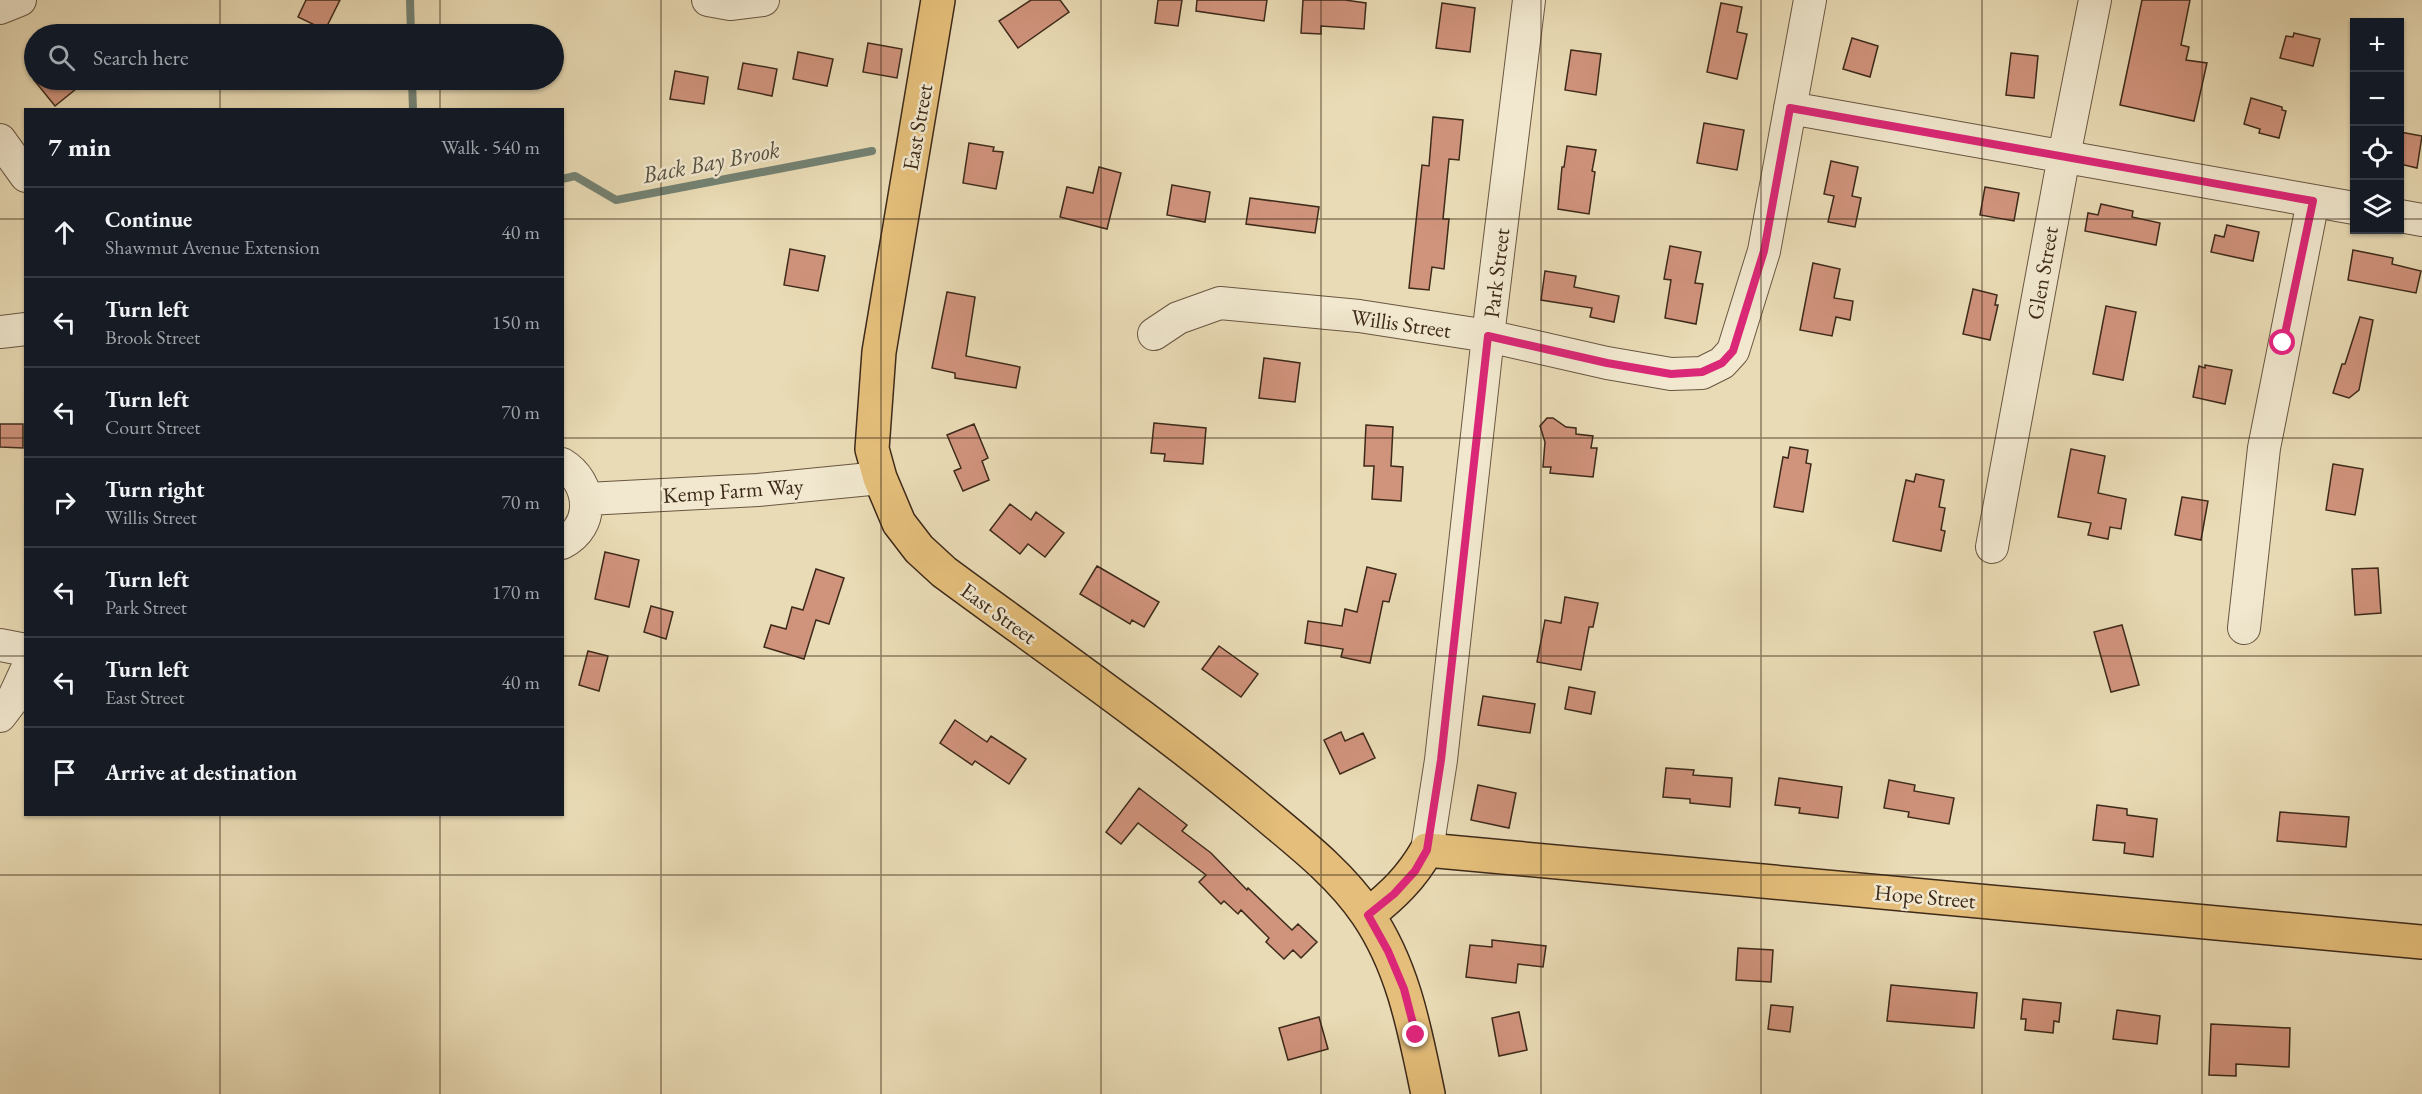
<!DOCTYPE html>
<meta charset="utf-8">
<style>
body{margin:0;font-family:"EB Garamond",serif;background:#242831;color:#f1f3f6}
.controls{position:absolute;right:18px;top:18px;display:grid;overflow:hidden;border-radius:0px;box-shadow:0 2px 4px #0004}
.controls button{width:54px;height:54px;display:grid;place-items:center;padding:0;border:0;border-bottom:2px solid #363941;background:#171b24;color:#f1f3f6;font:30px sans-serif}
.stop{position:absolute;width:18px;height:18px;margin:-14px;border:4px solid #db2777;border-radius:50%;background:#fff}
.stop.end{background:#db2777;border-color:#fff;box-shadow:0 2px 6px #0008}
.list{margin:0;padding:0;list-style:none}
h2{display:flex;justify-content:space-between;align-items:center;height:78px;margin:0;padding:0 24px;font-size:26px}
h2 small{font-size:20px;font-weight:400;color:#9ea1a6}
.list li{display:grid;grid-template-columns:39px 1fr auto;gap:18px;align-items:center;box-sizing:border-box;height:90px;padding:0 24px;border-top:2px solid #363941}
.list b{display:block;font-size:22px;white-space:nowrap}
.list p{margin:0;font-size:20px;white-space:nowrap;color:#9ea1a6}
.list em{font-size:20px;font-style:normal;color:#9ea1a6}
.icon{flex:none;width:33px;height:33px;fill:none;stroke:currentColor;stroke-width:2;stroke-linecap:round;stroke-linejoin:round}
.map{position:relative;flex:none;width:2422px;height:1094px;overflow:hidden}
.search{position:absolute;background:#171b24;box-shadow:0 2px 4px #0004;left:24px;top:24px;width:540px;height:66px;display:flex;align-items:center;gap:15px;box-sizing:border-box;padding:0 21px;border-radius:33px;color:#9ea1a6;font-size:22px}
.panel{position:absolute;background:#171b24;box-shadow:0 2px 4px #0004;left:24px;top:108px;width:540px;height:708px;border-radius:0px}
.map>svg:first-child{display:block}
</style>
<div class="map">
<svg width="2422" height="1094" viewBox="0 0 2422 1094">
<rect width="100%" height="100%" fill="#e9dbb5"/>
<filter id="stains"><feTurbulence type="fractalNoise" baseFrequency=".00333" numOctaves="4"/><feColorMatrix values="0 0 0 0 .2 0 0 0 0 .09 0 0 0 0 .02 0 0 0 .5 -.17"/></filter>
<radialGradient id="worn" r=".72"><stop offset=".6" stop-color="#630" stop-opacity="0"/><stop offset="1" stop-color="#630" stop-opacity=".3"/></radialGradient>
<g fill="none" stroke-linecap="round" stroke-linejoin="round">
<path stroke="#738172" stroke-width="8" d="M410 0 411 34
M412 80 413 110
M562 179 575 176 616 200 872 151"/>
</g>
<path fill="#d0937c" stroke="#3e2a1a" stroke-width="1.5" d="M306 0H340L325 30 298 17Z
M1031 0H1060L1069 12 1018 48 999 21Z
M1158 0H1182L1178 26 1155 23Z
M1197 0H1267L1264 21 1196 11Z
M1303 0H1345L1366 3 1364 29 1321 26V34L1301 33Z
M2142 0H2190L2181 45 2189 47 2186 60 2207 63 2194 121 2120 105Z
M1442 3 1475 8 1470 52 1436 48Z
M1721 3 1742 7 1737 32 1747 34 1737 79 1707 72Z
M2294 33 2320 39 2313 66 2280 58 2286 36 2293 37Z
M1852 38 1878 46 1870 77 1843 69Z
M868 43 902 49 897 78 863 72Z
M1571 50 1601 54 1596 95 1565 90Z
M798 52 833 59 827 86 793 79Z
M2011 53 2038 56 2034 98 2006 95Z
M743 63 777 69 772 96 738 89Z
M675 71 708 77 704 104 670 99Z
M34 80H87L55 106Z
M2251 98 2282 107V110L2286 111 2279 138 2259 133 2260 129 2244 124Z
M1433 117 1463 120 1459 160 1449 159 1443 219H1449L1444 269 1432 267 1429 290 1409 288 1422 165 1429 166Z
M1704 123 1744 130 1737 170 1697 163Z
M2400 132 2422 136 2417 168 2400 164Z
M969 143 994 147 993 151 1003 152 996 189 963 183Z
M1567 146 1596 150 1592 171 1595 172 1589 214 1558 209 1562 167H1564Z
M1831 161 1858 167 1852 196 1861 198 1855 227 1828 222 1834 196 1824 194Z
M1099 167 1121 173 1107 229 1060 217 1067 187 1093 193Z
M1172 185 1210 192 1205 222 1167 215Z
M1985 187 2019 193 2014 221 1980 215Z
M1250 198 1319 207 1315 233 1246 224Z
M2101 204 2133 211 2132 217 2160 223 2156 245 2085 231 2088 213 2098 215Z
M2227 225 2259 232 2253 261 2211 252 2215 235 2224 237Z
M1670 246 1701 252 1695 283 1703 284 1696 324 1665 318 1671 280 1664 279Z
M790 249 825 256 818 291 784 285Z
M2353 250 2393 258 2392 264 2421 271 2416 293 2348 280Z
M1813 263 1840 269 1834 298 1853 301 1850 320 1836 317 1832 336 1800 330Z
M1545 271 1576 276 1574 287 1619 296 1614 322 1590 317 1592 308 1541 300Z
M1973 289 1997 295 1995 305H1998L1990 340 1963 334Z
M947 292 975 297 966 356 1020 367 1016 388 955 378V373L932 368Z
M2106 306 2136 312 2123 380 2093 374Z
M2360 317 2373 320 2359 390 2349 398 2333 393 2342 364H2345Z
M1264 358 1300 363 1295 402 1259 398Z
M2205 365 2232 370 2225 404 2193 397 2199 366 2205 368Z
M1547 418H1553L1566 427 1576 428V434L1593 436 1591 448H1597L1593 477 1550 473 1551 467H1543L1545 442 1540 426Z
M1154 423 1206 428 1203 464 1164 461 1165 454 1151 453Z
M0 424H23V448L0 447Z
M974 424 988 458 982 461 989 480 963 491 954 471 961 468 947 435Z
M1366 425 1393 427 1391 466 1403 467 1401 501 1372 499 1374 466H1364Z
M1790 447 1808 450 1806 463 1811 464 1803 512 1774 507 1783 457 1788 458Z
M2071 449 2105 456 2098 493 2126 499 2121 529 2110 527 2108 539 2088 535 2091 523 2058 517Z
M2333 464 2363 469 2355 515 2326 510Z
M1916 474 1944 480 1939 507 1945 508 1941 530 1945 531 1941 551 1893 541 1906 480 1914 482Z
M2182 497 2208 501 2201 540 2175 535Z
M1010 504 1031 520 1036 512 1064 533 1045 557 1028 544 1020 554 990 530Z
M605 552 639 560 629 607 595 599Z
M1097 566 1159 602 1144 627 1132 620 1130 624 1080 594Z
M1367 567 1396 574 1389 602 1383 601 1370 663 1341 657 1343 649 1305 643 1308 621 1342 626 1345 609 1357 612Z
M2378 568 2381 613 2355 615 2352 569Z
M816 569 844 578 829 624 816 620 804 659 764 647 771 625 786 629 792 607 803 610Z
M1565 597 1598 603 1593 627H1589L1581 670 1537 662 1545 620 1561 623Z
M651 606 673 612 666 639 644 632Z
M2122 625 2139 685 2111 692 2094 632Z
M1219 646 1258 674 1241 697 1202 669Z
M588 651 608 656 599 691 579 685Z
M1569 687 1595 692 1591 714 1565 709Z
M1483 696 1535 704 1530 733 1478 725Z
M955 720 987 742 991 736 1026 759 1009 784 975 761 972 765 940 743Z
M1341 732 1345 741 1363 733 1375 758 1340 774 1324 740Z
M1666 768 1694 770 1693 775 1732 778 1730 807 1690 803V799L1663 797Z
M1779 778 1842 787 1838 818 1799 813 1800 808 1775 805Z
M1889 780 1915 785 1914 791 1954 798 1949 824 1908 817 1909 812 1884 808Z
M1478 785 1516 793 1509 828 1471 820Z
M1139 788 1187 825 1182 831 1211 853 1247 890 1248 888 1292 930 1298 924 1317 942 1301 958 1293 950 1284 959 1266 942 1269 938 1241 910 1238 914 1224 901 1221 904 1199 882 1206 875 1138 823 1121 844 1106 832Z
M2097 805 2127 809V815L2157 819 2153 857 2124 853 2125 843 2093 840Z
M2280 812 2349 817 2346 847 2277 841Z
M1492 940 1546 946 1543 967 1518 964 1516 983 1466 977 1470 945 1492 947Z
M1738 948 1773 950 1771 982 1736 980Z
M1891 985 1977 993 1974 1028 1887 1021Z
M2023 999 2061 1003 2059 1022 2054 1021 2053 1033 2025 1030 2026 1019H2021Z
M1771 1005 1793 1007 1790 1032 1768 1029Z
M2117 1010 2160 1016 2157 1044 2113 1039Z
M1519 1012 1527 1050 1499 1056 1492 1018Z
M1319 1017 1328 1049 1288 1060 1279 1028Z
M2211 1024 2290 1028 2289 1067 2236 1064V1076L2209 1075Z"/>
<g fill="none" stroke-linecap="round" stroke-linejoin="round">
<g stroke="#695641" stroke-width="34">
<path id="minor" d="M708 0 730 4 763 0
M0 8 20 0
M1790 108 2354 208
M0 140 26 176
M2400 216 2422 220
M0 332 26 329
M1154 334 1178 318 1220 303 1359 316 1488 336 1607 363 1671 374 1702 373 1722 363 1733 351 1764 251 1810 0
M562 464C592 482 596 526 562 543
M587 499 758 490 880 478
M1992 547 2064 156 2095 0
M2244 628 2264 448 2313 201
M0 645 26 650
M0 716 13 699 26 671
M1427 850 1441 760 1488 336 1529 0"/>
</g>
<g stroke="#3e2a1a" stroke-width="36">
<path id="major" d="M938 0 879 352 872 449 880 478 899 523 919 549 944 572C1047 648 1154 722 1253 804 1293 838 1338 871 1367 914 1404 968 1415 1032 1428 1094
M1368 915C1393 895 1411 878 1427 850L2422 942"/>
</g>
<use href="#minor" stroke="#f1e8cf" stroke-width="32"/>
<use href="#major" stroke="#e4be7a" stroke-width="33"/>
</g>
<g fill="none" stroke-linecap="round" stroke-linejoin="round">
<path stroke="#db2777" stroke-width="8" d="M1416 1035 1404 989 1388 951 1368 915 1394 894 1415 871 1427 850 1441 760 1488 336 1607 363 1671 374 1702 372 1722 363 1733 351 1764 251 1790 108 2313 201 2283 343"/>
</g>
<path fill="none" stroke="#3e2a1a" stroke-width="1.5" stroke-opacity="0.55" d="M220 0V34M440 0V34M661 0V1094M881 0V1094M1101 0V1094M1321 0V1094M1541 0V1094M1761 0V1094M1982 0V1094M2202 0V1094M220 80V110M440 80V110M0 219H26M562 219H2354M2400 219H2422M0 438H26M562 438H2422M0 656H26M562 656H2422M220 814V1094M440 814V1094M0 875H2422"/>
<g text-anchor="middle" stroke-width="5" stroke-linejoin="round" paint-order="stroke">
<g font-size="22" fill="#3e2a1a" stroke="#f1e8cf">
<text transform="translate(917 127) rotate(-80)" y="8">East Street</text>
<text transform="translate(1496 273) rotate(-83)" y="8">Park Street</text>
<text transform="translate(2042 273) rotate(-80)" y="8">Glen Street</text>
<text transform="translate(1401 323) rotate(8)" y="8">Willis Street</text>
<text transform="translate(733 490) rotate(-4)" y="8">Kemp Farm Way</text>
<text transform="translate(999 613) rotate(36)" y="8">East Street</text>
<text transform="translate(1925 896) rotate(5)" y="8">Hope Street</text>
</g>
<g font-size="24" font-style="italic" fill="#544e3f" stroke="#f1e8cf">
<text transform="translate(711 162) rotate(-11)" y="8">Back Bay Brook</text>
</g>
</g>
<rect width="100%" height="100%" filter="url(#stains)"/>
<rect width="100%" height="100%" fill="url(#worn)"/>
</svg>
<div class="controls">
<button>+</button>
<button>−</button>
<button><svg class="icon" aria-label="locate" viewBox="0 0 24 24"><circle cx="12" cy="12" r="6"/><path d="M12 2v4M12 18v4M2 12h4M18 12h4"/></svg></button>
<button><svg class="icon" aria-label="layers" viewBox="0 0 24 24"><path d="M12 4l9 5-9 5-9-5zM3 14l9 5 9-5"/></svg></button>
</div>
<div class="stop" style="left:2283px;top:343px"></div>
<div class="stop end" style="left:1416px;top:1035px"></div>
<div class="search"><svg class="icon" aria-label="search" viewBox="0 0 24 24"><circle cx="10" cy="10" r="6"/><path d="M15 15l6 6"/></svg>Search here</div>
<section class="panel">
<h2>7 min<small>Walk · 540 m</small></h2>
<ul class="list">
<li><svg class="icon" aria-label="ahead" viewBox="0 0 24 24"><path d="M12 20V5M6 11l6-6 6 6"/></svg><div><b>Continue</b><p>Shawmut Avenue Extension</p></div><em>40 m</em></li>
<li><svg class="icon" aria-label="left" viewBox="0 0 24 24"><path d="M17 20v-9H6M10 6l-5 5 5 5"/></svg><div><b>Turn left</b><p>Brook Street</p></div><em>150 m</em></li>
<li><svg class="icon" aria-label="left" viewBox="0 0 24 24"><path d="M17 20v-9H6M10 6l-5 5 5 5"/></svg><div><b>Turn left</b><p>Court Street</p></div><em>70 m</em></li>
<li><svg class="icon" aria-label="right" viewBox="0 0 24 24"><path d="M7 20v-9h11M14 6l5 5-5 5"/></svg><div><b>Turn right</b><p>Willis Street</p></div><em>70 m</em></li>
<li><svg class="icon" aria-label="left" viewBox="0 0 24 24"><path d="M17 20v-9H6M10 6l-5 5 5 5"/></svg><div><b>Turn left</b><p>Park Street</p></div><em>170 m</em></li>
<li><svg class="icon" aria-label="left" viewBox="0 0 24 24"><path d="M17 20v-9H6M10 6l-5 5 5 5"/></svg><div><b>Turn left</b><p>East Street</p></div><em>40 m</em></li>
<li><svg class="icon" aria-label="arrive" viewBox="0 0 24 24"><path d="M6 21V4h12l-3 4 3 4H6"/></svg><div><b>Arrive at destination</b></div></li>
</ul>
</section>
</div>
